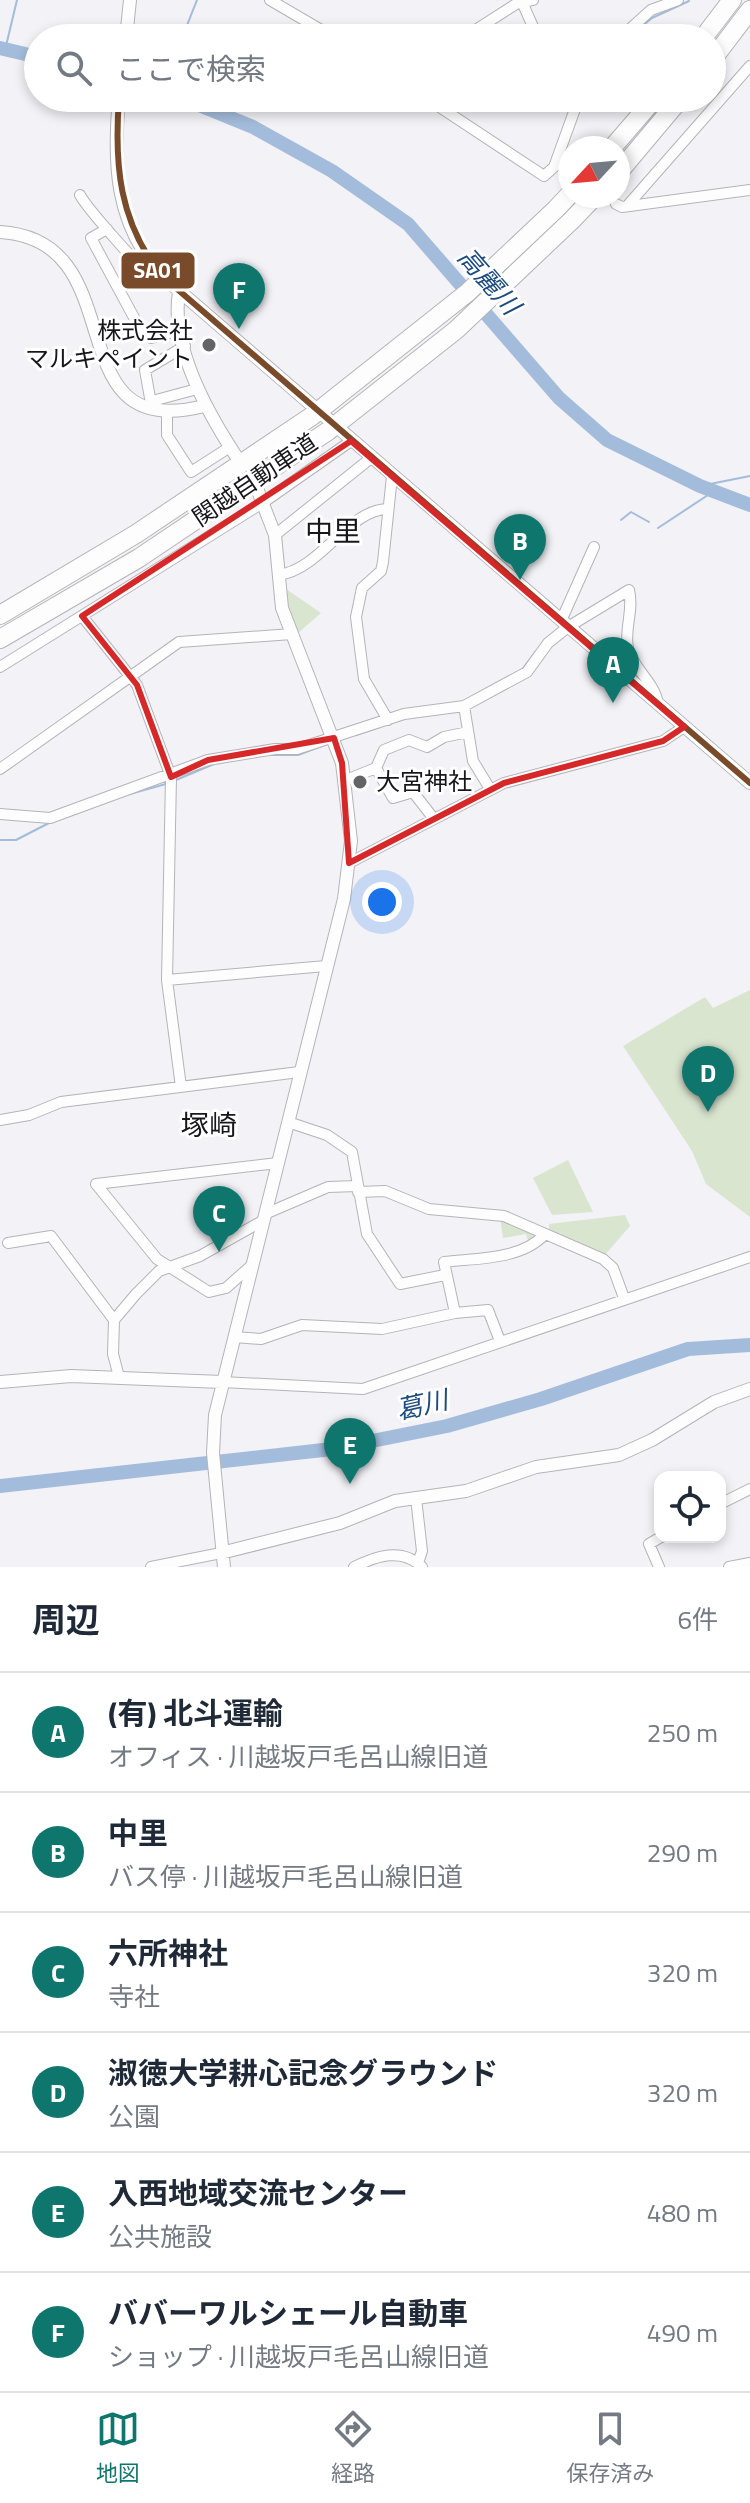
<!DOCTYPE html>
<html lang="ja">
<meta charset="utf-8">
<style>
body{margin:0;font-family:"Titillium Web","Noto Sans JP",sans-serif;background:#f2f2f3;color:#1f2937}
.controls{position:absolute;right:24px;bottom:24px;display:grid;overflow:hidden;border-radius:16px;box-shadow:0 4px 12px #0003}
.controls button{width:72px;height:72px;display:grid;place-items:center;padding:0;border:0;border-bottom:2px solid #e0e1e3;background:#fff;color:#1f2937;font:40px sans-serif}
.compass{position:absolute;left:558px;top:136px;width:72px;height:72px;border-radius:50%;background:#fff;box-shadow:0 4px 12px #0003;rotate:244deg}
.you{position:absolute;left:382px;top:902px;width:28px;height:28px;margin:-20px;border:6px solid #fff;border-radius:50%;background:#1a73e8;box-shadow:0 0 0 12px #1a73e833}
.badge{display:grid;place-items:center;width:52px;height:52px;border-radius:50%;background:#0f766e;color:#fff;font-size:26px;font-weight:700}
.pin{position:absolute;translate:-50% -66px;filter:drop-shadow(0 2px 4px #0008)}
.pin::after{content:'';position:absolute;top:42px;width:28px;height:24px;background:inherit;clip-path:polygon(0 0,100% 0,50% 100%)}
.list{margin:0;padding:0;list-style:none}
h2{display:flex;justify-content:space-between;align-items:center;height:104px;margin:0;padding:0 32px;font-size:34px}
h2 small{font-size:26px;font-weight:400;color:#747a83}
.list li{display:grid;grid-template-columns:52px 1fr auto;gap:24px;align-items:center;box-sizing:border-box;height:120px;padding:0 32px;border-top:2px solid #e0e1e3}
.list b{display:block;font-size:30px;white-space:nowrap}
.list p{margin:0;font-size:26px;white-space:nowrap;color:#747a83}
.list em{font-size:26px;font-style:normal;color:#747a83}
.icon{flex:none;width:44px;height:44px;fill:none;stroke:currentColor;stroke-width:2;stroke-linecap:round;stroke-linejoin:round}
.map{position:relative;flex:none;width:750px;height:1567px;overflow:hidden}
.search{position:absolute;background:#fff;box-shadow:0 4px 12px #0003;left:24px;right:24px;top:24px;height:88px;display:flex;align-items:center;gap:20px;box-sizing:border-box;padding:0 28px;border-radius:44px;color:#747a83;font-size:30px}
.sheet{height:824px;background:#fff}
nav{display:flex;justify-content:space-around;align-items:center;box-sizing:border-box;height:112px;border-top:2px solid #e0e1e3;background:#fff;font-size:22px;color:#747a83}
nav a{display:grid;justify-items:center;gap:4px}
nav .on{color:#0f766e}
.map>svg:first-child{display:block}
</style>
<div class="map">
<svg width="750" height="1567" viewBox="0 0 750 1567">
<rect width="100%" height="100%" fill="#f2f2f7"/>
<path fill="#dae5d0" d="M286 589 321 613 297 634 287 606Z
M750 990V1217L706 1184 692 1151 623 1046 705 997 713 1008Z
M568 1160 593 1212 552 1215 533 1178Z
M625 1215 630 1226 604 1256 549 1232V1224Z
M500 1217 538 1233 529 1243 526 1234 503 1238Z"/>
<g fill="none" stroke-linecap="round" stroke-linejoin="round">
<path stroke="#a4bcdb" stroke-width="2" d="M485 29 495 38
M182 38 197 0
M628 38 652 18 689 1
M5 50 17 0
M567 98 570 100
M583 103 592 98
M700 486 750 476
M621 520 631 512 649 522
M658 528 714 491
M521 671 536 651
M356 735 380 727
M271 755H298L327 744
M176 780 214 764
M126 795 166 784
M0 840H16L49 823"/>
<path stroke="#a4bcdb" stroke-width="14" d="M0 48 38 57
M182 98 253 127 332 171 408 224 559 398 607 440 700 486 750 505
M0 1486 332 1449 447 1426 541 1399 688 1349 750 1345"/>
<g stroke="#b4b4b8" stroke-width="12">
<path id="minor" d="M270 0 335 38
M522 2 538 38
M463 38 516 4 533 0
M620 38 651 10 678 0
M426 98 544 176 554 167 579 98
M80 195C87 208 146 276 157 280L162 276
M616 204 622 207 750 190
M627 206 750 66
M107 229 91 238 138 325 151 338 182 330
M185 346 145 370 150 398 156 400 197 389
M167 412V435L191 472 230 447
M275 535 371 458
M278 575C321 570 348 509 388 509
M82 616 137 685 171 777 167 980 181 1087
M561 621 594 547
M0 667 264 502 351 441
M464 706 473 761 490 789
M388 720 364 679 356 617 362 588 381 571 383 562 392 476
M376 768 393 798 413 792 434 819
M0 769 179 642 292 634
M346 780 376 768 384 750 409 740 427 747 444 737 468 732
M0 814 50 818 208 760 275 749H297L404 714 464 706 527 672 548 643 568 627 629 590C634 610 624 630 628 648 633 669 655 682 658 704
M349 863 504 783 663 741 684 727
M167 980 326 966
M0 1120 29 1115 61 1102 299 1072
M288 1122 327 1135 352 1152 367 1234 400 1284 445 1275
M96 1184 157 1259 209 1292 226 1288 252 1265
M96 1184 278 1163
M358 1192 385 1191 429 1209 504 1216 603 1259 613 1268 624 1298
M265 1214 328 1187 357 1186
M8 1243 51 1236 114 1320
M455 1313 488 1310 500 1341
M234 1337 261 1339 302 1325 382 1329 455 1313 444 1262C476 1258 522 1260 545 1234
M119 1377 113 1354 114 1320 136 1294 159 1271 200 1256 264 1220
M222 1382 363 1389 750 1257
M416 1498 422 1551 418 1563
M720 1504 750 1489
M151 1567 221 1553
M354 1567C376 1556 402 1547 422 1567
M659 1567 649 1544 661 1537
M729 1567 750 1563"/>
</g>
<g stroke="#b4b4b8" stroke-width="14">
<path id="tertiary" d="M126 38 130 0
M119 98C113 164 115 224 162 276L750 783
M0 232C138 240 52 445 204 406
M179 292C170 346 207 412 236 456
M0 1382 71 1376 222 1382
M221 1553 340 1523 395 1501 466 1491 536 1467 619 1455 652 1440 714 1402 750 1389
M224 1567 213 1453 215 1415 344 899 351 841 342 763 282 608 275 535 258 491"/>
</g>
<g stroke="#b4b4b8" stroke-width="20">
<path id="motorway" d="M703 38 732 0
M712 60 750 10
M612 148 655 98
M618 173 681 98
M556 209 570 194
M572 220 595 196
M0 615 136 534 312 416
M0 639 139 558 328 431"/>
</g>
<use href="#minor" stroke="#fdfdfe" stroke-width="10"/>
<use href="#tertiary" stroke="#fdfdfe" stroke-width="12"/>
<use href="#motorway" stroke="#fdfdfe" stroke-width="18"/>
<g stroke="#b4b4b8" stroke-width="20" stroke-linecap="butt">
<path id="motorway-bridge" d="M312 416 467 293 556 209
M328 431 456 330 572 220"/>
</g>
<use href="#motorway-bridge" stroke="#fdfdfe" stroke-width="18"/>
<g stroke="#fff" stroke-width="12">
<path id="bus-1" d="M119 98C114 165 119 222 162 276L750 783"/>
</g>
<use href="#bus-1" stroke="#7a4b2a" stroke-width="6"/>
</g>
<path fill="none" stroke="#d62828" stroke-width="6" stroke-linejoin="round" d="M351 441 684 727 663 741 504 783 349 863 342 763 334 738 208 760 171 777 137 685 82 616Z"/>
<g fill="#646468" stroke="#fff" stroke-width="3">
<circle cx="209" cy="345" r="8"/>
<circle cx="360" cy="782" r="8"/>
</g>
<g text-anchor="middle" stroke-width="6" stroke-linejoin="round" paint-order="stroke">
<g font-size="24" fill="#17171b" stroke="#fff" text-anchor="end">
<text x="193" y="339">株式会社<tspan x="193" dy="28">マルキペイント</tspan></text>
<text x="376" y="790" text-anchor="start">大宮神社</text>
</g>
<g font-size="24" fill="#17171b" stroke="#fff">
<text transform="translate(255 480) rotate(-34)" y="8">関越自動車道</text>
</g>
<g font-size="26" font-style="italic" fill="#1b4b80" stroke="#fff">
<text transform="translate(489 281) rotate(49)" y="9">高麗川</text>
<text transform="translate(422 1405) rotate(-13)" y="9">葛川</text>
</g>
<g font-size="28" fill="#17171b" stroke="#fff">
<text x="333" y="541">中里</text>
<text x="209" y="1135">塚崎</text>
</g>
</g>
<rect stroke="#fff" stroke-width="3" x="120" y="251" width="76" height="39" rx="8" fill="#7a4b2a"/>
<g font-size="22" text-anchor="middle" font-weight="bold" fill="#fff">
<text x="158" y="278">SA01</text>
</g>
</svg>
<div class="controls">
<button><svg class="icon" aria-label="locate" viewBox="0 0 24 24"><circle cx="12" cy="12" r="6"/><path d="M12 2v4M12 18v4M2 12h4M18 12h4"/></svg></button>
</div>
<svg class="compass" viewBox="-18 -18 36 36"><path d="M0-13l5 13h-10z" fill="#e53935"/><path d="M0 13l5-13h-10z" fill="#747a83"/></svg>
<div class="you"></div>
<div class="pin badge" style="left:613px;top:703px">A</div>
<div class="pin badge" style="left:520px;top:580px">B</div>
<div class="pin badge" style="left:219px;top:1252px">C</div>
<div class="pin badge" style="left:708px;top:1112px">D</div>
<div class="pin badge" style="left:350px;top:1484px">E</div>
<div class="pin badge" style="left:239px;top:329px">F</div>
<div class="search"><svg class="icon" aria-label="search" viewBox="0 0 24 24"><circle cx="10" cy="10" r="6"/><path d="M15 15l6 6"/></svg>ここで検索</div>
</div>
<section class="sheet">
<h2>周辺<small>6件</small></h2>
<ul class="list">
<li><span class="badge">A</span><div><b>(有) 北斗運輸</b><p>オフィス · 川越坂戸毛呂山線旧道</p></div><em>250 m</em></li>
<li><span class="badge">B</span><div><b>中里</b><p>バス停 · 川越坂戸毛呂山線旧道</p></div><em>290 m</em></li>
<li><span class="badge">C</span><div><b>六所神社</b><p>寺社</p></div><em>320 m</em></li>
<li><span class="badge">D</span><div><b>淑徳大学耕心記念グラウンド</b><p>公園</p></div><em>320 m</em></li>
<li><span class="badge">E</span><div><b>入西地域交流センター</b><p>公共施設</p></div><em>480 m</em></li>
<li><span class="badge">F</span><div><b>ババーワルシェール自動車</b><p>ショップ · 川越坂戸毛呂山線旧道</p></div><em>490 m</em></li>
</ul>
</section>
<nav>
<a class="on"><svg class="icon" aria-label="map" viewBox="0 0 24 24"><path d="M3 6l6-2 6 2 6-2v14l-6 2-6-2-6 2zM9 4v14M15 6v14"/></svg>地図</a>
<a><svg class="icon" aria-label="directions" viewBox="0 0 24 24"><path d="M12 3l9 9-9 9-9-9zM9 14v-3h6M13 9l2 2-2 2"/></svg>経路</a>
<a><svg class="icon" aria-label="saved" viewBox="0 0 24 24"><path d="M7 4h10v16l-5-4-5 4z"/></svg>保存済み</a>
</nav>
